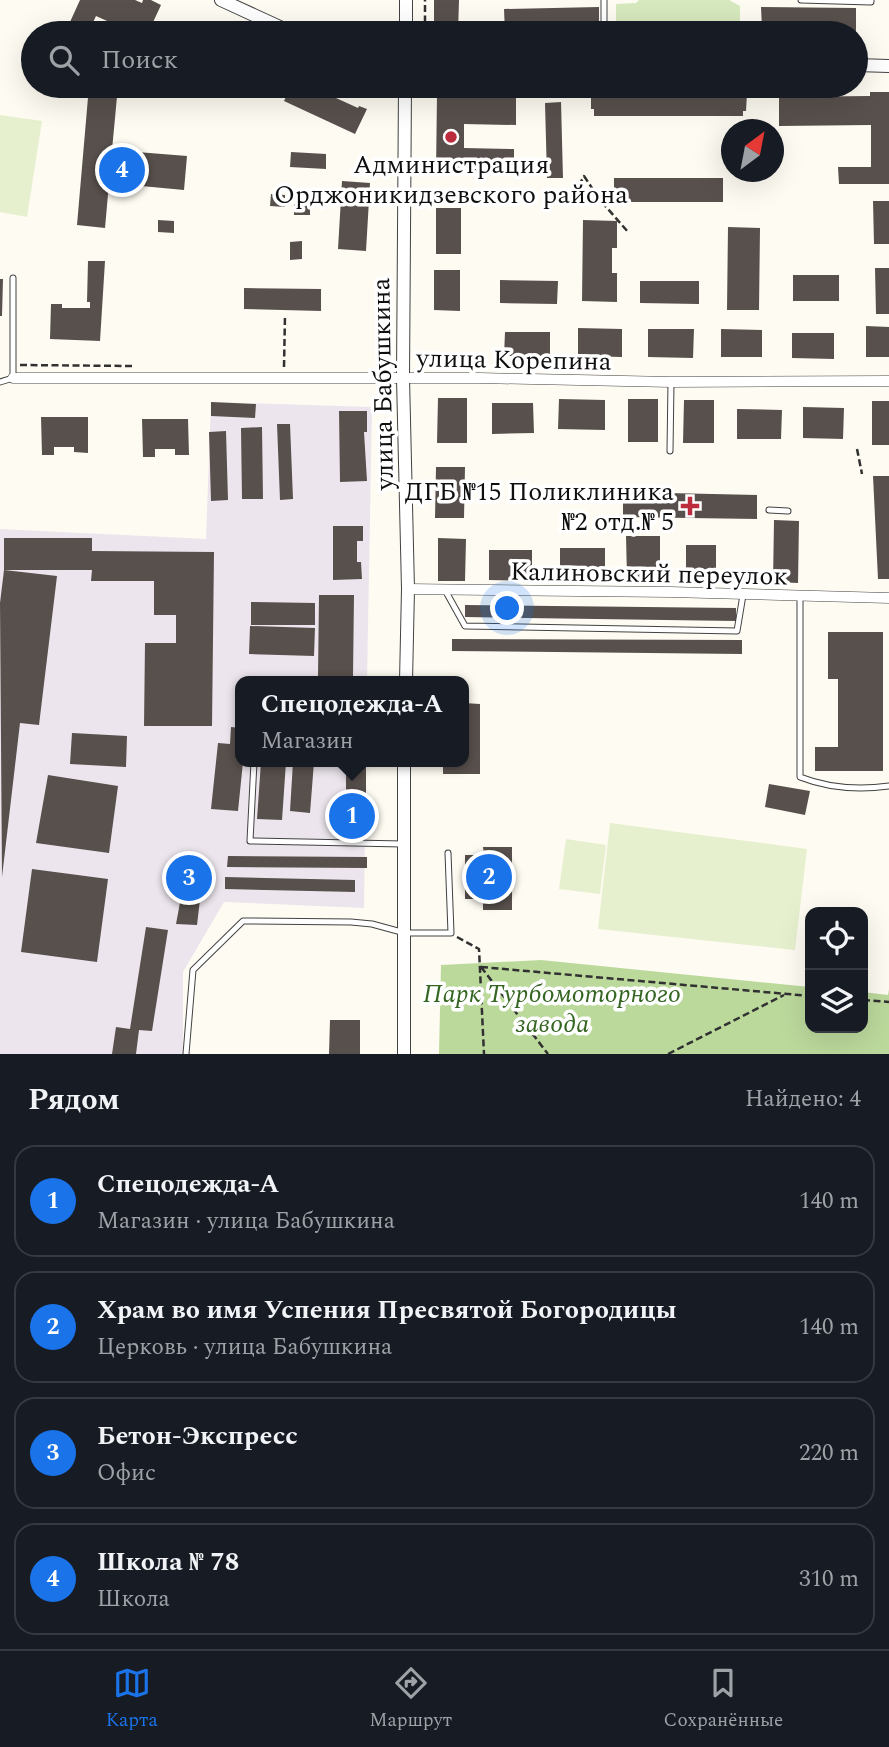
<!DOCTYPE html>
<html lang="ru">
<meta charset="utf-8">
<style>
body{margin:0;font-family:Spectral,serif;background:#242831;color:#f1f3f6}
.controls{position:absolute;right:21px;bottom:21px;display:grid;overflow:hidden;border-radius:14px;box-shadow:0 7px 28px #0002}
.controls button{width:63px;height:63px;display:grid;place-items:center;padding:0;border:0;border-bottom:2px solid #363941;background:#171b24;color:#f1f3f6;font:35px sans-serif}
.compass{position:absolute;left:721px;top:119px;width:63px;height:63px;border-radius:50%;background:#171b24;box-shadow:0 7px 28px #0002;rotate:32deg}
.you{position:absolute;left:508px;top:609px;width:24px;height:24px;margin:-18px;border:5px solid #fff;border-radius:50%;background:#1a73e8;box-shadow:0 0 0 10px #1a73e833}
.badge{display:grid;place-items:center;width:46px;height:46px;border-radius:50%;background:#1a73e8;color:#fff;font-size:23px;font-weight:700}
.pin{position:absolute;translate:-50% -50%;border:4px solid #fff;box-shadow:0 2px 7px #0006}
.popup{position:absolute;left:235px;top:676px;width:234px;height:91px;box-sizing:border-box;display:grid;place-content:center;border-radius:14px;background:#171b24;filter:drop-shadow(0 2px 5px #0005);font-size:23px;white-space:nowrap;color:#9ea1a6}
.popup b{font-size:26px;color:#f1f3f6}
.popup::after{content:'';position:absolute;left:50%;top:100%;margin-left:-14px;border:14px solid transparent;border-top-color:#171b24}
.list{margin:0;padding:0;list-style:none}
h2{display:flex;justify-content:space-between;align-items:center;height:91px;margin:0;padding:0 28px;font-size:30px}
h2 small{font-size:23px;font-weight:400;color:#9ea1a6}
.list li{display:grid;grid-template-columns:46px 1fr auto;gap:21px;align-items:center;box-sizing:border-box;height:112px;margin:0 14px 14px;padding:0 14px;border:2px solid #363941;border-radius:21px}
.list b{display:block;font-size:26px;white-space:nowrap}
.list p{margin:0;font-size:23px;white-space:nowrap;color:#9ea1a6}
.list em{font-size:23px;font-style:normal;color:#9ea1a6}
.icon{flex:none;width:38px;height:38px;fill:none;stroke:currentColor;stroke-width:2;stroke-linecap:round;stroke-linejoin:round}
.map{position:relative;flex:none;width:889px;height:1054px;overflow:hidden}
.search{position:absolute;background:#171b24;box-shadow:0 7px 28px #0002;left:21px;right:21px;top:21px;height:77px;display:flex;align-items:center;gap:18px;box-sizing:border-box;padding:0 24px;border-radius:38px;color:#9ea1a6;font-size:26px}
.sheet{height:595px;background:#171b24}
nav{display:flex;justify-content:space-around;align-items:center;box-sizing:border-box;height:98px;border-top:2px solid #363941;background:#171b24;font-size:19px;color:#9ea1a6}
nav a{display:grid;justify-items:center;gap:4px}
nav .on{color:#1a73e8}
.map>svg:first-child{display:block}
</style>
<div class="map">
<svg width="889" height="1054" viewBox="0 0 889 1054">
<rect width="100%" height="100%" fill="#fefbf2"/>
<path fill="#ece5ed" d="M211 402 372 407 367 681H240V762H366L364 908 224 902 183 972V1054H0V529L206 539Z"/>
<path fill="#d6e8bd" d="M639 0H729L740 6V33H616V4L636 3Z"/>
<path fill="#bcd99c" d="M541 960 810 987V1028H863V992L888 995 889 989V1054H439L441 965Z"/>
<path fill="#e7f0ce" d="M0 115 42 121 27 217 0 212Z
M610 823 807 849 795 950 598 929Z
M566 839 606 845 600 894 559 889Z"/>
<path fill="#58504c" d="M80 0H135L142 3 143 0H151L161 5 148 33H126L127 30 96 16 88 33H65Z
M434 0H459L458 33H434Z
M599 7V32L505 33 504 9Z
M761 7 856 8V32L762 29Z
M89 86H118L112 150 187 156 184 190 109 183 105 228 77 225Z
M291 86H310L322 91 325 86 339 92 336 98 358 108 359 106 367 109 355 134 284 101Z
M870 92H889V184H839L838 167H871V125L779 126V97L870 96Z
M591 93H611V96H725V93H747L746 111H743V116H594V109H591Z
M437 94 516 95V125L464 124V148L514 149V174L436 173Z
M561 102 563 178H547L545 103Z
M291 152 326 154V169L290 167Z
M614 178H723V202H614Z
M342 181 370 183 366 251 338 249Z
M271 194 285 195V207L270 206Z
M873 201H889V244H874Z
M294 204H310V215H294Z
M436 208H461V254H436Z
M158 220 174 221V233L158 232Z
M583 220 617 221V248H612V273H617V302L582 301Z
M728 227 760 228 759 310H727Z
M302 241V259L290 260V242Z
M88 261H105L100 341 50 339 51 304H62V308H90V302H87Z
M875 268H889V314H876Z
M434 270H460V311L434 310Z
M793 275H839V301H793Z
M0 279H3L2 316H0Z
M500 280 558 281 557 304 500 303Z
M640 281H699V304L640 303Z
M244 288 321 289V311L244 309Z
M866 326 889 327V357H866Z
M578 328 622 329V357L578 356Z
M648 329H694L693 358 648 357Z
M721 329 762 330V357H721Z
M505 332H550V357L504 356Z
M792 333H834V359L792 358Z
M438 398H467V443H437Z
M559 399 605 400V430L558 429Z
M628 399H658V442H628Z
M684 400H714V443H683Z
M872 401H889V445H872Z
M211 402 256 404 255 418 211 416Z
M492 403H533L534 433 492 434Z
M803 407 844 408 843 439 803 438Z
M737 409 782 410 781 439H737Z
M339 411H367V432H364L367 481 340 482Z
M41 417H88V453L74 452V447H54V455H42Z
M142 419H188L189 455H175V449H155V457H143Z
M277 424H290L293 499 280 500Z
M262 427 263 499H242L241 428Z
M226 431 228 500 211 501 209 432Z
M436 467H465L464 518H435Z
M873 476H889V579H878Z
M623 492 757 495V519L623 517Z
M774 520 799 521 798 583 773 582Z
M333 526H363V541H357V562H361L362 579 333 580Z
M626 536H660V577H627Z
M4 538H92V551L214 552 212 726H144L145 643H176V615H154V581H91L92 570H4Z
M438 538 466 539 465 581H438Z
M686 545H716V578L686 577Z
M560 548H605V575L560 574Z
M489 550H532V581L489 580Z
M4 570 57 576 39 725 20 723 2 877 0 603Z
M319 595H354L353 676H318Z
M251 602 315 603V625H251Z
M465 605 736 608V621L465 617Z
M250 626 315 628 314 656 249 654Z
M828 632H883V771H815V747H838V679H828Z
M452 639 742 640V654L452 651Z
M464 703 480 704V774H443V762H464Z
M231 727 240 728V762H243L238 811 211 809 218 743 230 744Z
M72 733 127 736 126 767 70 764Z
M261 762H286L282 820 257 819Z
M293 762H314L310 813 290 811Z
M346 762H366V818H346Z
M48 775 118 786 109 853 36 843Z
M769 784 810 791 805 815 765 807Z
M483 847H512V910H483V899H465V855H484Z
M228 856 367 857V868L227 867Z
M187 865 204 866 197 925 176 924Z
M32 869 108 879 97 962 21 952Z
M225 877 355 880V892L225 889Z
M146 927 168 930 152 1031 139 1030 136 1054H112L116 1027 130 1029Z
M330 1020H360V1054H329Z"/>
<g fill="none" stroke-linecap="round" stroke-linejoin="round">
<g stroke="#424242" stroke-width="7">
<path id="service" d="M801 0 871 2V0
M604 33V0
M0 382 13 378V278
M670 451 671 382
M769 510 788 511
M445 590 465 626 737 631 743 595
M800 598V777C828 788 859 790 889 786
M254 762 250 841 403 844
M186 1054 193 970 243 921 351 922 372 924 405 933H451L448 853"/>
</g>
<g stroke="#424242" stroke-width="11">
<path id="minor" d="M13 378H479L671 382 889 381
M408 589 670 592 889 598"/>
</g>
<g stroke="#424242" stroke-width="14">
<path id="tertiary" d="M221 0 293 33
M406 33V0
M856 65 889 66
M405 86 403 378 408 589 406 681
M404 1054V762"/>
</g>
<path stroke="#313131" stroke-width="2.5" stroke-dasharray="7 3.5" stroke-linecap="butt" d="M425 33V0
M569 204 584 176 600 200 629 233
M20 365 132 366
M284 367 285 315
M857 449 862 474
M457 937 479 949 484 1054
M481 967 810 996
M481 967 548 1054
M863 1000 889 1002
M668 1054 784 995"/>
<use href="#service" stroke="#fff" stroke-width="5"/>
<use href="#minor" stroke="#fff" stroke-width="10"/>
<use href="#tertiary" stroke="#fff" stroke-width="12"/>
</g>
<g fill="#bb2c3c" stroke="#fff" stroke-width="2.5">
<circle cx="451" cy="137" r="7"/>
<path d="M686.5 495.5h7v7h7v7h-7v7h-7v-7h-7v-7h7z"/>
</g>
<g text-anchor="middle" stroke-width="7" stroke-linejoin="round" paint-order="stroke">
<g font-size="26" fill="#0f0f0f" stroke="#fff">
<text x="451" y="173">Администрация<tspan x="451" dy="30">Орджоникидзевского района</tspan></text>
<text x="674" y="500" text-anchor="end">ДГБ №15 Поликлиника<tspan x="674" dy="30">№2 отд.№ 5</tspan></text>
</g>
<g font-size="26" fill="#0f0f0f" stroke="#fff">
<text transform="translate(514 359) rotate(1)" y="9">улица Корепина</text>
<text transform="translate(382 384) rotate(-91)" y="9">улица Бабушкина</text>
<text transform="translate(649 573) rotate(1)" y="9">Калиновский переулок</text>
</g>
<g font-size="26" font-style="italic" fill="#346621" stroke="#fff">
<text x="552" y="1002">Парк Турбомоторного<tspan x="552" dy="30">завода</tspan></text>
</g>
</g>
</svg>
<div class="controls">
<button><svg class="icon" aria-label="locate" viewBox="0 0 24 24"><circle cx="12" cy="12" r="6"/><path d="M12 2v4M12 18v4M2 12h4M18 12h4"/></svg></button>
<button><svg class="icon" aria-label="layers" viewBox="0 0 24 24"><path d="M12 4l9 5-9 5-9-5zM3 14l9 5 9-5"/></svg></button>
</div>
<svg class="compass" viewBox="-18 -18 36 36"><path d="M0-13l5 13h-10z" fill="#e53935"/><path d="M0 13l5-13h-10z" fill="#9ea1a6"/></svg>
<div class="you"></div>
<div class="pin badge" style="left:352px;top:816px">1</div>
<div class="popup"><b>Спецодежда-А</b>Магазин</div>
<div class="pin badge" style="left:489px;top:877px">2</div>
<div class="pin badge" style="left:189px;top:878px">3</div>
<div class="pin badge" style="left:122px;top:170px">4</div>
<div class="search"><svg class="icon" aria-label="search" viewBox="0 0 24 24"><circle cx="10" cy="10" r="6"/><path d="M15 15l6 6"/></svg>Поиск</div>
</div>
<section class="sheet">
<h2>Рядом<small>Найдено: 4</small></h2>
<ul class="list">
<li><span class="badge">1</span><div><b>Спецодежда-А</b><p>Магазин · улица Бабушкина</p></div><em>140 m</em></li>
<li><span class="badge">2</span><div><b>Храм во имя Успения Пресвятой Богородицы</b><p>Церковь · улица Бабушкина</p></div><em>140 m</em></li>
<li><span class="badge">3</span><div><b>Бетон-Экспресс</b><p>Офис</p></div><em>220 m</em></li>
<li><span class="badge">4</span><div><b>Школа № 78</b><p>Школа</p></div><em>310 m</em></li>
</ul>
</section>
<nav>
<a class="on"><svg class="icon" aria-label="map" viewBox="0 0 24 24"><path d="M3 6l6-2 6 2 6-2v14l-6 2-6-2-6 2zM9 4v14M15 6v14"/></svg>Карта</a>
<a><svg class="icon" aria-label="directions" viewBox="0 0 24 24"><path d="M12 3l9 9-9 9-9-9zM9 14v-3h6M13 9l2 2-2 2"/></svg>Маршрут</a>
<a><svg class="icon" aria-label="saved" viewBox="0 0 24 24"><path d="M7 4h10v16l-5-4-5 4z"/></svg>Сохранённые</a>
</nav>
